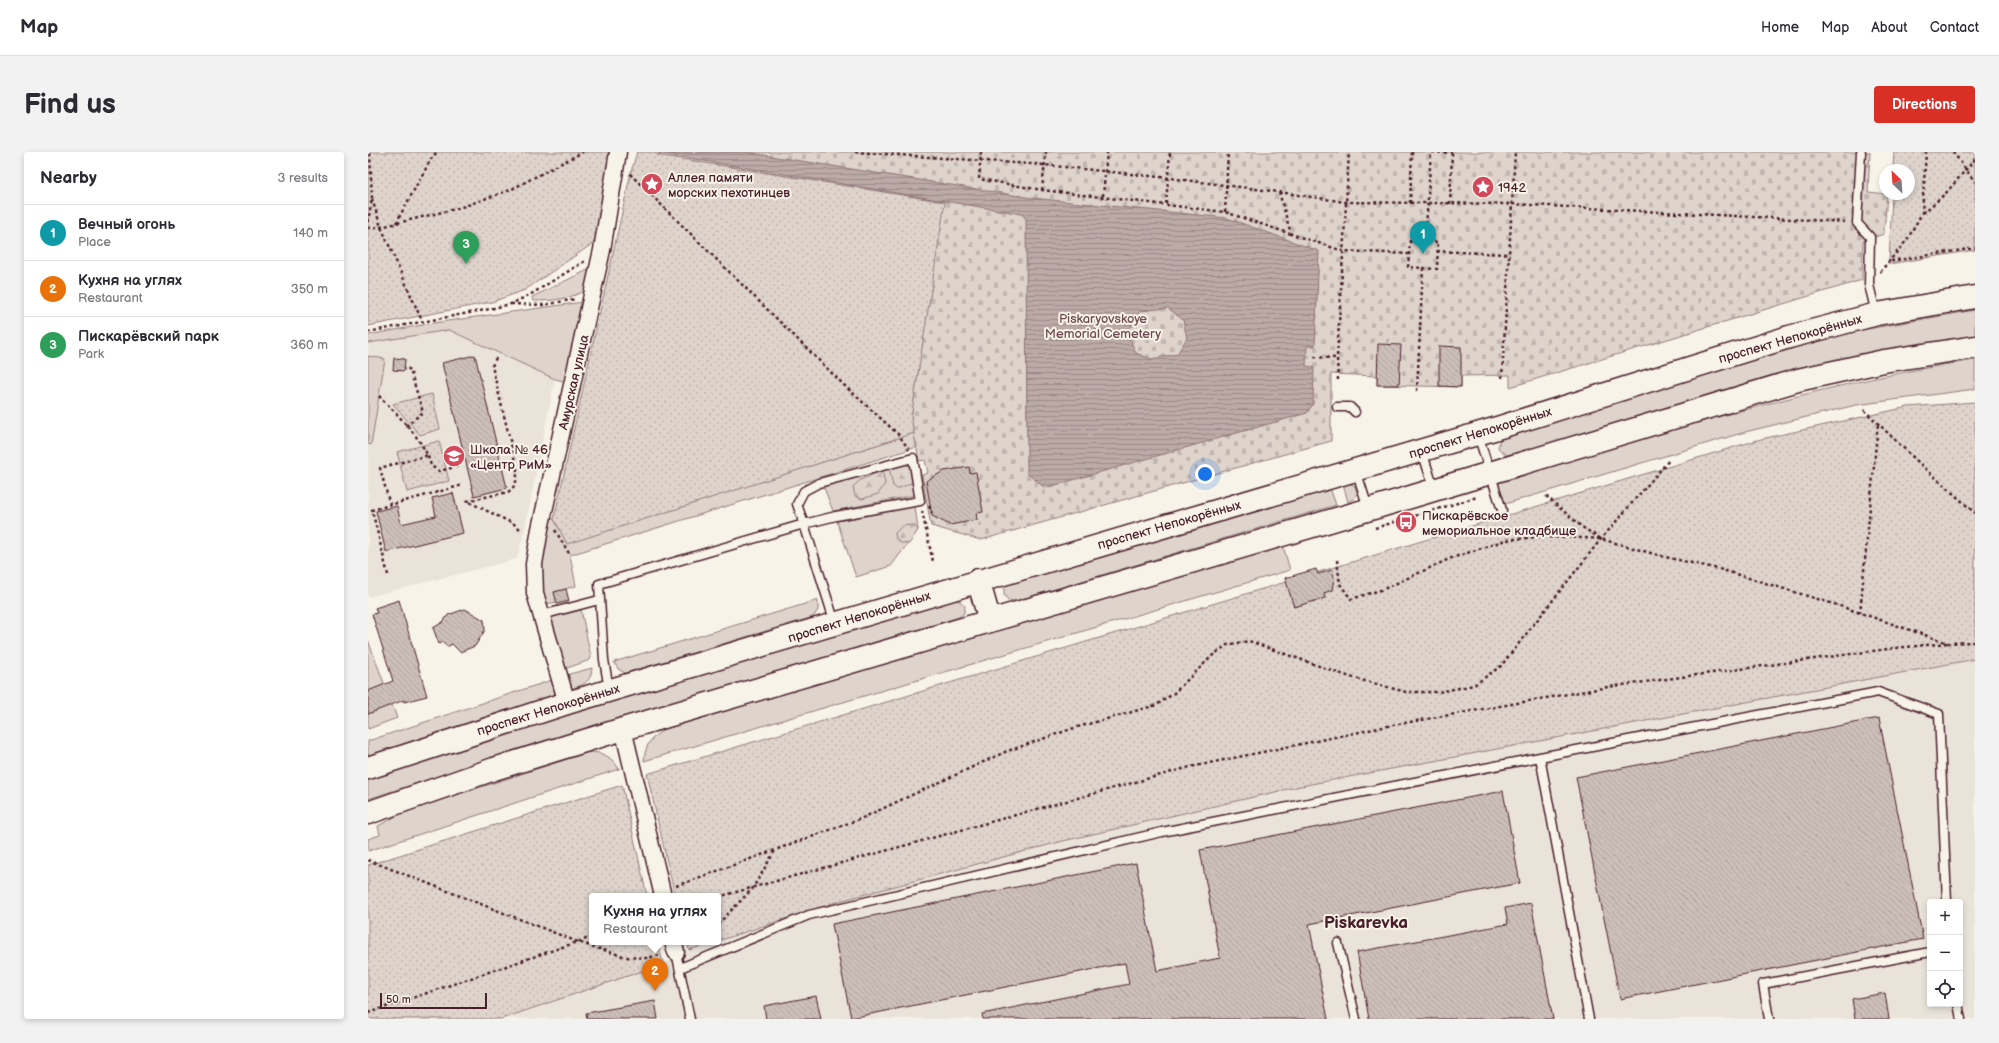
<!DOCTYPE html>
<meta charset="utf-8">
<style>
body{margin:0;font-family:"Balsamiq Sans",sans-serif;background:#f2f2f3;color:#2b2b33}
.controls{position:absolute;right:12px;bottom:12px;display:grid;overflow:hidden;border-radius:4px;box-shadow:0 2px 6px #0003}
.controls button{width:36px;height:36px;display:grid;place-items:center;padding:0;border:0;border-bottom:1px solid #e1e1e2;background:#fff;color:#2b2b33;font:20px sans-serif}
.compass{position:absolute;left:1511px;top:12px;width:36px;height:36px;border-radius:50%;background:#fff;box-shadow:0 2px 6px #0003;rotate:335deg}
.scale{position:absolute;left:12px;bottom:10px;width:107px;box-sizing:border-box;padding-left:4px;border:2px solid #4a1f2b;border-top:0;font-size:11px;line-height:14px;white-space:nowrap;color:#4a1f2b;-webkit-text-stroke:3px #f7f3e8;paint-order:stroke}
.you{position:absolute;left:837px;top:322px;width:14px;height:14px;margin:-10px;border:3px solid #fff;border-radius:50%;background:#1a73e8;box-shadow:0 0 0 6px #1a73e833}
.badge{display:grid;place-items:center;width:26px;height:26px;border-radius:50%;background:#d93025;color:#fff;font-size:13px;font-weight:700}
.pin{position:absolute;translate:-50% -33px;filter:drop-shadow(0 1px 2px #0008)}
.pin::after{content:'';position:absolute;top:21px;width:14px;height:12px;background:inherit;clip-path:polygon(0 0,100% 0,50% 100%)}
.popup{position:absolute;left:221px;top:741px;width:132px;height:52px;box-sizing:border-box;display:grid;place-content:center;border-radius:4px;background:#fff;filter:drop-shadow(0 1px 3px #0005);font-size:13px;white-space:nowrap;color:#7c7c81}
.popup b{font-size:15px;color:#2b2b33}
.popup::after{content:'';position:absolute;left:50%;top:100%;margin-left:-8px;border:8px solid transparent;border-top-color:#fff}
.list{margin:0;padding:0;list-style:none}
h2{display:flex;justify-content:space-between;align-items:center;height:52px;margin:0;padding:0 16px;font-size:17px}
h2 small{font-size:13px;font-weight:400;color:#7c7c81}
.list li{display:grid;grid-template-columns:26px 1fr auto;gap:12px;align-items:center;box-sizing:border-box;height:56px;padding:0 16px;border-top:1px solid #e1e1e2}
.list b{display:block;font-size:15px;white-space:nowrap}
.list p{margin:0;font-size:13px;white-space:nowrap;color:#7c7c81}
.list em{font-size:13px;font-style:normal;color:#7c7c81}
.icon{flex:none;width:22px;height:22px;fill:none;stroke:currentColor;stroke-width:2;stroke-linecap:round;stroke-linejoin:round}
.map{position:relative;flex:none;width:1607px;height:867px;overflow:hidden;border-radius:4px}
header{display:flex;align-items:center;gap:24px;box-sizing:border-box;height:56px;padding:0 20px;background:#fff;border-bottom:1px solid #e1e1e2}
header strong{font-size:19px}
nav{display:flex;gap:22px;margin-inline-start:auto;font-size:14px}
.intro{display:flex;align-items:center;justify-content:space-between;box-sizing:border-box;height:96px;padding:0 24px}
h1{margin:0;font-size:28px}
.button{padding:10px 18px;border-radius:4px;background:#d93025;color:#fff;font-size:14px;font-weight:700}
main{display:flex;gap:24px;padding:0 24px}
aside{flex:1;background:#fff;border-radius:4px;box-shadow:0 2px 6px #0003}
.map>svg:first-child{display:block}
</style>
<header>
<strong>Map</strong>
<nav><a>Home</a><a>Map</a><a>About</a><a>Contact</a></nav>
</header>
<div class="intro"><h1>Find us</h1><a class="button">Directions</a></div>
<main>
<aside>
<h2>Nearby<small>3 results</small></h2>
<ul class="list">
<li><span class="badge" style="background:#0f9aa8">1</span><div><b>Вечный огонь</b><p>Place</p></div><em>140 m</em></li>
<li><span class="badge" style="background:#e8710a">2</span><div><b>Кухня на углях</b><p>Restaurant</p></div><em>350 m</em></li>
<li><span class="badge" style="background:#2e9e5b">3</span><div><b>Пискарёвский парк</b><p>Park</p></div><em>360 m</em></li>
</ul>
</aside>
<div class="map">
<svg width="1607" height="867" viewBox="0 0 1607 867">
<defs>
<pattern id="forest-firs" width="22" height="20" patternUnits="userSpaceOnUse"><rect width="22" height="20" fill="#ded4cc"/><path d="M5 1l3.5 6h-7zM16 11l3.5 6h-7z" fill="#c0b6af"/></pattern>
<pattern id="cemetery-stones" width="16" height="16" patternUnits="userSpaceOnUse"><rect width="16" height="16" fill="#ded4cc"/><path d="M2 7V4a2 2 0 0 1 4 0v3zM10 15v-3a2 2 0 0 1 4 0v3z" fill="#c0b6af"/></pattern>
<pattern id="park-dots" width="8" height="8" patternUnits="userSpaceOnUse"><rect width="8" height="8" fill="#ded4cc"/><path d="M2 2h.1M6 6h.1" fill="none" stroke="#c0b6af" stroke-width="1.8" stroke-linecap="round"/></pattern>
<pattern id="water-rules" width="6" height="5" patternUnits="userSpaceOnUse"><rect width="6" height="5" fill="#bcaaa7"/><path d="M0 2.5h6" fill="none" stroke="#9b8a88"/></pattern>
<pattern id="building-back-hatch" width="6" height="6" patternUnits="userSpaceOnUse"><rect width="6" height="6" fill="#ccbfb9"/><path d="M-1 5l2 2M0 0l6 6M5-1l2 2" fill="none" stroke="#b1a49f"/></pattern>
</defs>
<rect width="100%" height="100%" fill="#f7f3e8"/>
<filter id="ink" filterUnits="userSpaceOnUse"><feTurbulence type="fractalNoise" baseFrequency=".025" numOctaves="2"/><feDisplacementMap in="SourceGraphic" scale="8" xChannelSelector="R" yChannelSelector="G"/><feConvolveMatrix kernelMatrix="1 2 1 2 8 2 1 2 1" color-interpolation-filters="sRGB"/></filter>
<g filter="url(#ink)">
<path fill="#eae3da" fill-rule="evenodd" d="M81 178 187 227 157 376 149 407 0 445V191Z
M1607 507V867H133L295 812 321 798 468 750 695 689 933 634ZM1562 750H1592V852H1562Z"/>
<path fill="#ded4cc" stroke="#947a7c" d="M226 115 220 137C203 147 185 149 165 149L164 145Z
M215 150 199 230 187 227 81 178 0 191V183L65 171Z
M1607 158V184L1501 201 1431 217 1143 303H1138L1130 296 1132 287 1137 284 1426 196 1494 178Z
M0 204 17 207 3 293 0 292Z
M1607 208V237L1488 253 1377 280 1137 352 1129 330C1287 284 1444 232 1607 208Z
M546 281 549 295 202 403 208 434 186 440 189 450 177 452 171 413 180 365 186 367 199 391Z
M539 312 543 318 547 343 465 359 455 333 471 327Z
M981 331 987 334 989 341 986 347 980 350 975 332Z
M962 336 968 353 647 449 640 448 636 443V436L642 431Z
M547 354 550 378 523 414 488 425 469 369Z
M915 394 922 418 276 609C277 593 283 585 297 577Z
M450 448V458L445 465 257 521 250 517 246 510Z
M585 448 592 449 597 454 596 461 591 465 209 579 0 647V628L202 562Z
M213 458 223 505 222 508 196 517 179 466Z
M0 488 29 566 0 577Z
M224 516C223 531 215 533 202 537L198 523Z
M187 527 191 541 0 604V589Z
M221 600C235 600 244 605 251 617L0 699V687L12 683 10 674 36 660Z"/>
<path fill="url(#forest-firs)" stroke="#947a7c" d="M533 312H539L543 318 545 330 529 337 525 334 521 315Z
M511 320 515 322 517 332 510 342 494 347 487 344 485 335 492 328Z
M546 373 550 378 541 392 533 391 528 387 527 381 534 374Z"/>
<path fill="url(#cemetery-stones)" stroke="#947a7c" d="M286 0H1502L1500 40 1519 42 1516 82 1495 89 1494 128 1142 235V223L1093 224V235L1009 233V224L963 222V289L613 388 563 374 554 323 560 321 557 308 551 309 543 266 576 50 289 3Z"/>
<path fill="url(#park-dots)" stroke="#947a7c" d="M0 0H249L233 86 157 138 124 150 0 174Z
M269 0H286L289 3 577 50 543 266 546 281 199 392 186 367 263 20Z
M1526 0H1607V98L1521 112 1524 42H1541V18H1525Z
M64 242 72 277 52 283 25 252Z
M1607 250V507L933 634 695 689 468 750 350 789V744H307L279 622 1393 287 1540 255Z
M71 289 81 329 39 340 29 300Z
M254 633 279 744H224V790H290L295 812 133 867H0V713Z
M319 790H346L321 798Z"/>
<path fill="url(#water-rules)" stroke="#8e7275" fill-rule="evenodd" d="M377 0 664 46 859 66 951 99 947 194H939L938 214 946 215 945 252 939 261 677 336 659 321 658 67 654 62 290 1ZM800 156 815 168 819 186 809 202 783 207 768 201 759 181 772 159Z"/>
<path fill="url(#building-back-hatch)" stroke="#4a1f2b" d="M1010 192 1033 193 1031 233H1009Z
M1071 194 1093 195V235L1071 234Z
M107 203 139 336 106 344 74 211Z
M26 206 37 207 36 219 25 218Z
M601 315 602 321 608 320 615 360 608 361 609 368 582 373 564 364 558 329 576 319Z
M85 341 95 381 18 400 8 359 29 354 33 372 68 364 64 346Z
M948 417 950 422 964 418 966 426 964 438 956 441 957 446 926 455 917 426Z
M198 437 201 449 189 452 186 440Z
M31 448 59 544 36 550V548L0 562V539L25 529 4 462 9 461 7 456Z
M97 457 116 468 117 478 107 494 92 500 84 492 79 495 75 490 71 492 65 476 75 470 80 463Z
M1511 566 1555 787 1252 847 1208 625Z
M1135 639 1152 731 941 772 960 867H615L614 862 761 832 757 811 483 866 464 772 768 711 789 819 852 806 832 698Z
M1163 751 1185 867H1001L989 800 1140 772 1137 756Z
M297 814 300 825 286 829 283 817Z
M1517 841 1521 867H1487L1484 847Z
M448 844 453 867H398L396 854Z
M287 849 290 867H219L218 861Z"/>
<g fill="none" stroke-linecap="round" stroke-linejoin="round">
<g stroke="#4a1f2b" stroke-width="11">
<path id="lane" d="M1493 0 1489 71 1502 85 1501 133 1508 161
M969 255H982L987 260
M1110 283 1134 358
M1054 299 1066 337
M545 306 552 349 468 364 436 372 429 352 436 339 451 331Z
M988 318 1000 356
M174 463 231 448
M241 537 236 508 231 432 436 372 467 471
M1172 605 1221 867
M970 791 988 867
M308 800 322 867
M312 816 441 763 794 680 1172 605 1510 540 1571 562 1579 750
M1590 852 1593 867
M1401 867 1395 832 1562 800"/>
</g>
<g stroke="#4a1f2b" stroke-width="19">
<path id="street" d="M199 551 167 441 166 412 172 377 234 98 250 0
M255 577 295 744
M305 790 308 800"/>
</g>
<g stroke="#4a1f2b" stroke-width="25">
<path id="primary" d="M610 428 622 469
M0 616 199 551 1126 277 1421 185 1509 162 1607 145
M0 661 126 617 255 577 1026 350 1430 228 1516 209 1607 195"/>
</g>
<path stroke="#4a1f2b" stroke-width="2.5" stroke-dasharray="3 3" stroke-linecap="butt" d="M487 0 677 13 801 26 911 40 977 50 1144 52 1479 70
M613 0 611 27 674 38 857 60 923 82
M1064 0 1084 1
M1585 0 1607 30
M262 22 477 234 531 283 541 298
M674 38 678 0
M911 40 923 82 975 99 1041 102
M735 44 739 0
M4 47 13 75 54 169
M1042 51 1044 0
M798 52 802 0
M1082 52 1084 0
M857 60 860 0
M1555 61 1578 41 1607 7
M0 70 4 47 2 0
M28 71 63 7 69 0
M0 76 13 75 91 56 142 38 215 0
M1042 89 1070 90 1069 117 1040 115Z
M1057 90 1063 0
M1069 99 1140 102
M1523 109 1607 96
M1512 120 1539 88 1554 61 1558 0
M143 152 175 153 208 147
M0 180 117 158 143 152 165 141 217 109
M946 205 969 206
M128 206 124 214 149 317C149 328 149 333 140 340L99 349 146 372 152 377
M1134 226 1147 0
M970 228 969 206 981 0
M1049 239 1055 116
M11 244C29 262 58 290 63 314L71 319 91 314
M1496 258 1549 309 1607 361
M38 274 55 260 42 218 38 215
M1178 344 1214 375 1233 387
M22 353 12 316 61 303
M561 354 564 361
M554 359 565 410
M1007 376 1109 345
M187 378 202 403
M969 408 972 432 983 447 1016 437 1081 407 1138 388 1169 385 1217 386 1233 387 1297 405 1351 417 1466 452 1580 491 1607 490
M20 423 4 358 95 333
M1492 461 1510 271
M0 708 210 790 258 805 278 806 293 803
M308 734 492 667 637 600 706 576 789 553 806 541 844 504 859 493 881 489 982 525 1038 540H1071L1106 533 1133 514 1233 387 1302 307
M350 745 822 615 1025 573 1240 535 1527 496 1580 491
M350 772 385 736 408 697
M0 861 224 785"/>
<use href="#lane" stroke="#f7f3e8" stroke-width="8"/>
<use href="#street" stroke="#f7f3e8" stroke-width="16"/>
<use href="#primary" stroke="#f7f3e8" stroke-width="22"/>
</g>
</g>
<defs>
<g id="sight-disc" transform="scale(1.15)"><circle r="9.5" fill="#d1495b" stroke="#f7f3e8"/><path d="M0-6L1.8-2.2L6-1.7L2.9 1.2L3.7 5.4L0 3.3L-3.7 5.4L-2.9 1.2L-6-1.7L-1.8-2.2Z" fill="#fff"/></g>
<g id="school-disc" transform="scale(1.15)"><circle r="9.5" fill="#d1495b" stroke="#f7f3e8"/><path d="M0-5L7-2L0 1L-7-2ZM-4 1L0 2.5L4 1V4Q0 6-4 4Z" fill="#fff"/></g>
<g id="bus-disc" transform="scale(1.15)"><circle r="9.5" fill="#d1495b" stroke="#f7f3e8"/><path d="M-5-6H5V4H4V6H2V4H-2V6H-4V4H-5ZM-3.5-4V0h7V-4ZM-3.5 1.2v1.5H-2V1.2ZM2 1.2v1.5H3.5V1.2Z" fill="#fff"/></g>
</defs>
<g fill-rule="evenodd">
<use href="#sight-disc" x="284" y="32"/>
<use href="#sight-disc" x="1115" y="35"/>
<use href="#school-disc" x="86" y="304"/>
<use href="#bus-disc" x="1038" y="370"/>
</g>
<g text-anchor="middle" stroke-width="4" stroke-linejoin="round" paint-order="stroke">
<g font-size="13" fill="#4a1f2b" stroke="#f7f3e8" text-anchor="start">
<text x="300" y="30">Аллея памяти<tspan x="300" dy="15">морских пехотинцев</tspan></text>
<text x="1130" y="40">1942</text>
<text x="102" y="302">Школа № 46<tspan x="102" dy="15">«Центр РиМ»</tspan></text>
<text x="1054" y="368">Пискарёвское<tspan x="1054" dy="15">мемориальное кладбище</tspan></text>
</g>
<g font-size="13" fill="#6f4c53" stroke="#f7f3e8">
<text x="735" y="171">Piskaryovskoye<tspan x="735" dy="15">Memorial Cemetery</tspan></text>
</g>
<g font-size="13" fill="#4a1f2b" stroke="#f7f3e8">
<text transform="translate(1422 186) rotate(-16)" y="5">проспект Непокорённых</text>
<text transform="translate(205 230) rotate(-77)" y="5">Амурская улица</text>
<text transform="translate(1112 280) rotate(-17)" y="5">проспект Непокорённых</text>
<text transform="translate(801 372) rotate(-16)" y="5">проспект Непокорённых</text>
<text transform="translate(491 464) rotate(-17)" y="5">проспект Непокорённых</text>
<text transform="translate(180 557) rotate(-17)" y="5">проспект Непокорённых</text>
</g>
<g font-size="17" font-weight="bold" fill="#4a1f2b" stroke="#f7f3e8">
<text x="998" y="776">Piskarevka</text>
</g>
</g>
</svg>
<div class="controls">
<button>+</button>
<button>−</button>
<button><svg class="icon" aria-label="locate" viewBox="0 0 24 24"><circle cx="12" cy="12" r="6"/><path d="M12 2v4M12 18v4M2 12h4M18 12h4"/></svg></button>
</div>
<svg class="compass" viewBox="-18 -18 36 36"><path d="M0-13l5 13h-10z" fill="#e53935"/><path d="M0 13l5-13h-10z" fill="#7c7c81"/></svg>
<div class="scale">50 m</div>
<div class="you"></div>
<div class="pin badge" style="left:1055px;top:102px;background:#0f9aa8">1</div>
<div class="pin badge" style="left:287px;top:839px;background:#e8710a">2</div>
<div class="popup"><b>Кухня на углях</b>Restaurant</div>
<div class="pin badge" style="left:98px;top:112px;background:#2e9e5b">3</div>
</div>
</main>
